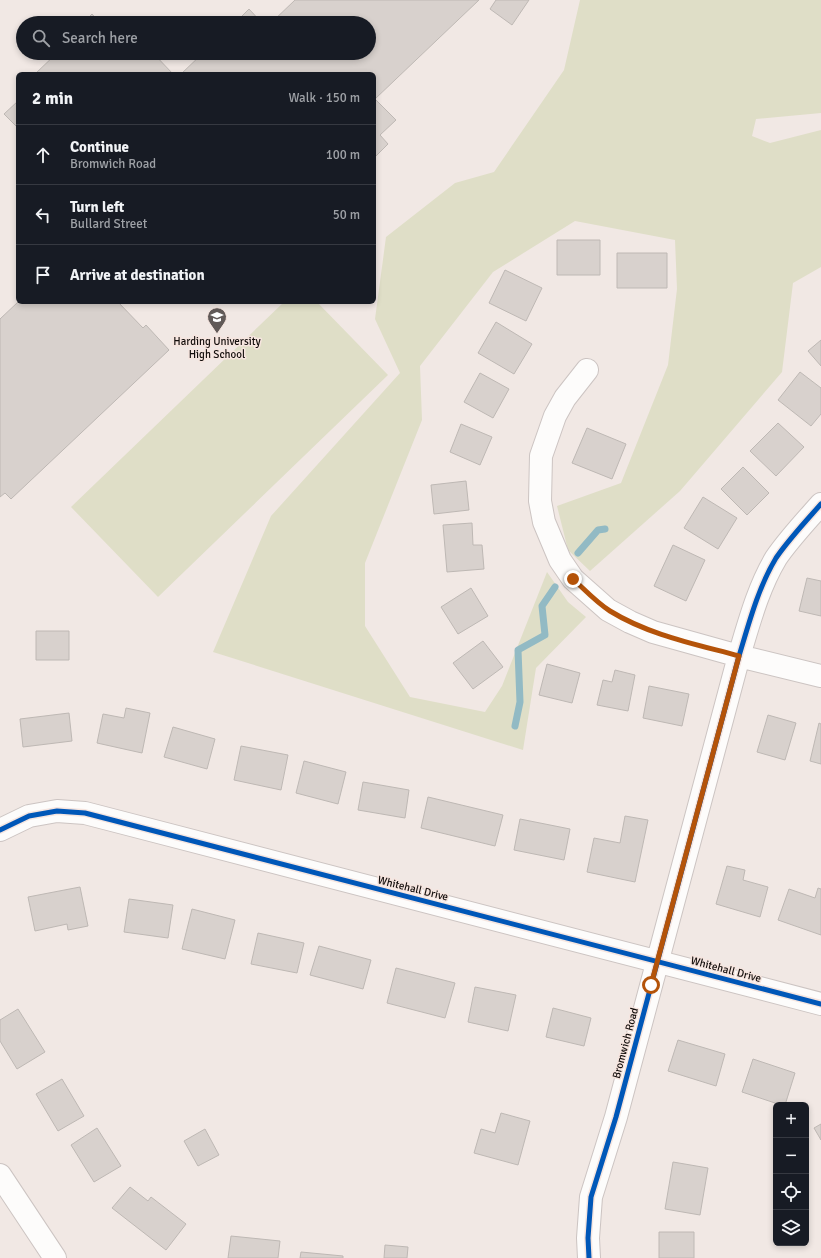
<!DOCTYPE html>
<meta charset="utf-8">
<style>
body{margin:0;font-family:Signika,sans-serif;background:#242831;color:#f1f3f6}
.controls{position:absolute;right:12px;bottom:12px;display:grid;overflow:hidden;border-radius:6px;box-shadow:0 2px 6px #0003}
.controls button{width:36px;height:36px;display:grid;place-items:center;padding:0;border:0;border-bottom:1px solid #363941;background:#171b24;color:#f1f3f6;font:20px sans-serif}
.stop{position:absolute;width:12px;height:12px;margin:-9px;border:3px solid #b45309;border-radius:50%;background:#fff}
.stop.end{background:#b45309;border-color:#fff;box-shadow:0 1px 4px #0008}
.list{margin:0;padding:0;list-style:none}
h2{display:flex;justify-content:space-between;align-items:center;height:52px;margin:0;padding:0 16px;font-size:17px}
h2 small{font-size:13px;font-weight:400;color:#9ea1a6}
.list li{display:grid;grid-template-columns:26px 1fr auto;gap:12px;align-items:center;box-sizing:border-box;height:60px;padding:0 16px;border-top:1px solid #363941}
.list b{display:block;font-size:15px;white-space:nowrap}
.list p{margin:0;font-size:13px;white-space:nowrap;color:#9ea1a6}
.list em{font-size:13px;font-style:normal;color:#9ea1a6}
.icon{flex:none;width:22px;height:22px;fill:none;stroke:currentColor;stroke-width:2;stroke-linecap:round;stroke-linejoin:round}
.map{position:relative;flex:none;width:821px;height:1258px;overflow:hidden}
.search{position:absolute;background:#171b24;box-shadow:0 2px 6px #0003;left:16px;top:16px;width:360px;height:44px;display:flex;align-items:center;gap:10px;box-sizing:border-box;padding:0 14px;border-radius:22px;color:#9ea1a6;font-size:15px}
.panel{position:absolute;background:#171b24;box-shadow:0 2px 6px #0003;left:16px;top:72px;width:360px;height:232px;border-radius:6px}
.map>svg:first-child{display:block}
</style>
<div class="map">
<svg width="821" height="1258" viewBox="0 0 821 1258">
<rect width="100%" height="100%" fill="#f1e8e4"/>
<path fill="#dfdec7" d="M580 0H821V113L756 119 752 136 770 143 821 130V267L793 283 782 372 680 491 590 571 568 550 557 506 621 483 668 365 677 289 675 240 575 221 493 272 420 366 422 420 365 563V626L410 697 485 712 502 686 547 572 568 602 586 617 536 668 523 750 213 652 271 516 400 373 375 319 386 237 455 183 494 172 564 70Z
M284 302H317L388 375 158 597 71 507Z"/>
<g fill="none" stroke-linecap="round" stroke-linejoin="round">
<path stroke="#92bac4" stroke-width="7" d="M578 553 598 530 605 529
M515 726 520 702 518 650 545 635 542 606 555 587"/>
</g>
<path fill="#d8d1cd" stroke="#beb8b4" d="M295 0H479L375 99 396 120 380 135 388 144 374 158V74H181L203 53H369V23H271Z
M496 0H529L512 25 490 9Z
M249 9 262 23H235Z
M92 14 100 23H83Z
M120 19 124 23H115Z
M57 53H153L173 74H35Z
M18 101V128L4 114Z
M557 240H600V275H557Z
M617 253H667V288H617Z
M505 270 542 288 526 321 489 303Z
M18 302H118L143 328 146 325 169 350 11 499 5 493 0 497V319Z
M496 322 532 344 514 374 478 353Z
M821 340V366L808 351Z
M800 372 821 388V414L811 426 778 400Z
M480 373 509 389 493 418 464 402Z
M778 423 804 447 776 476 750 451Z
M461 424 492 437 480 465 450 452Z
M587 428 626 444 612 479 572 463Z
M743 467 769 493 747 515 721 489Z
M466 481 469 510 434 514 431 485Z
M703 497 737 518 718 549 684 528Z
M472 523 473 545H482L484 569 447 572 443 525Z
M673 545 705 560 686 601 654 586Z
M807 578 821 581V616L799 611Z
M471 588 488 616 458 634 441 607Z
M36 631H69V660H36Z
M483 641 503 667 473 689 453 663Z
M547 664 580 673 572 703 539 695Z
M615 670 635 675 628 711 597 705 603 680 612 682Z
M649 686 689 694 682 726 643 718Z
M126 708 150 713 142 753 97 743 103 714 124 718Z
M69 713 72 741 23 747 20 719Z
M768 715 796 723 785 760 757 752Z
M819 723 821 724V764L810 761Z
M173 727 215 739 207 769 164 757Z
M241 746 288 755 281 790 234 780Z
M304 761 346 772 338 804 296 793Z
M363 782 409 790 405 818 358 810Z
M428 797 503 815 495 846 421 828Z
M625 816 648 820 635 882 587 872 594 838 620 843Z
M520 819 570 829 564 860 514 850Z
M727 866 745 870 743 880 768 887 760 917 716 904Z
M80 887 88 926 68 930 67 924 35 931 28 897Z
M818 888 821 889V935L778 920 789 889 815 898Z
M129 899 173 905 168 938 124 932Z
M192 909 235 920 225 959 182 949Z
M258 933 304 943 297 973 251 964Z
M319 946 371 960 363 989 310 975Z
M396 968 455 983 445 1018 387 1003Z
M475 987 516 995 508 1031 468 1022Z
M553 1008 591 1018 584 1046 546 1037Z
M18 1009 45 1052 17 1069 0 1041V1020Z
M678 1040 725 1054 716 1086 668 1071Z
M753 1059 795 1073 785 1105H781L742 1092Z
M62 1079 84 1116 58 1131 36 1094Z
M501 1113 530 1121 518 1165 474 1153 481 1129 495 1133Z
M821 1124V1140L814 1128Z
M97 1128 121 1166 94 1182 71 1145Z
M205 1129 219 1155 198 1166 184 1141Z
M673 1162 708 1168 700 1215 665 1209Z
M130 1187 148 1201 151 1197 186 1224 166 1250 112 1208Z
M659 1232H694V1258H659Z
M231 1236 280 1241 278 1258H228Z
M385 1245 408 1247 407 1258H384Z
M301 1252 343 1256V1258H300Z"/>
<g fill="none" stroke-linecap="round" stroke-linejoin="round">
<g stroke="#ccc4c2" stroke-width="24">
<path id="minor" d="M587 370 565 398 555 416 541 456 540 501 544 522 560 560 573 579 608 610 630 622 653 632 739 656 821 676
M0 830 29 816 57 811 85 813 821 1004
M0 1175 55 1258
M589 1258 588 1238 591 1197 616 1117 739 656C749 623 758 588 776 558 789 539 806 521 821 504"/>
</g>
<use href="#minor" stroke="#fdfcfb" stroke-width="22"/>
<g stroke="#f6e5df" stroke-width="8">
<path id="cycleway" d="M0 830 29 816 57 811 85 813 821 1004
M589 1258 588 1238 591 1197 616 1117 739 656C749 623 758 588 776 558 789 539 806 521 821 504"/>
</g>
<use href="#cycleway" stroke="#0057b8" stroke-width="5"/>
</g>
<g fill="none" stroke-linecap="round" stroke-linejoin="round">
<path stroke="#b45309" stroke-width="5" d="M573 579C585 590 597 603 610 611 649 635 695 644 739 656L651 985"/>
</g>
<defs>
<g id="school-pin" transform="scale(1)"><path d="M0 17L-7.5 6A9.5 9.5 0 1 1 7.5 6Z" fill="#615a58" stroke="#f6e5df"/><path d="M0-5L7-2L0 1L-7-2ZM-4 1L0 2.5L4 1V4Q0 6-4 4Z" fill="#fff"/></g>
</defs>
<g fill-rule="evenodd">
<use href="#school-pin" x="217" y="317"/>
</g>
<g text-anchor="middle" stroke-width="3" stroke-linejoin="round" paint-order="stroke">
<g font-size="11" fill="#130e0c" stroke="#f6e5df">
<text x="217" y="345">Harding University<tspan x="217" dy="13">High School</tspan></text>
</g>
<g font-size="11" fill="#130e0c" stroke="#f6e5df">
<text transform="translate(413 888) rotate(14)" y="4">Whitehall Drive</text>
<text transform="translate(726 969) rotate(15)" y="4">Whitehall Drive</text>
<text transform="translate(625 1043) rotate(-75)" y="4">Bromwich Road</text>
</g>
</g>
</svg>
<div class="controls">
<button>+</button>
<button>−</button>
<button><svg class="icon" aria-label="locate" viewBox="0 0 24 24"><circle cx="12" cy="12" r="6"/><path d="M12 2v4M12 18v4M2 12h4M18 12h4"/></svg></button>
<button><svg class="icon" aria-label="layers" viewBox="0 0 24 24"><path d="M12 4l9 5-9 5-9-5zM3 14l9 5 9-5"/></svg></button>
</div>
<div class="stop" style="left:651px;top:985px"></div>
<div class="stop end" style="left:573px;top:579px"></div>
<div class="search"><svg class="icon" aria-label="search" viewBox="0 0 24 24"><circle cx="10" cy="10" r="6"/><path d="M15 15l6 6"/></svg>Search here</div>
<section class="panel">
<h2>2 min<small>Walk · 150 m</small></h2>
<ul class="list">
<li><svg class="icon" aria-label="ahead" viewBox="0 0 24 24"><path d="M12 20V5M6 11l6-6 6 6"/></svg><div><b>Continue</b><p>Bromwich Road</p></div><em>100 m</em></li>
<li><svg class="icon" aria-label="left" viewBox="0 0 24 24"><path d="M17 20v-9H6M10 6l-5 5 5 5"/></svg><div><b>Turn left</b><p>Bullard Street</p></div><em>50 m</em></li>
<li><svg class="icon" aria-label="arrive" viewBox="0 0 24 24"><path d="M6 21V4h12l-3 4 3 4H6"/></svg><div><b>Arrive at destination</b></div></li>
</ul>
</section>
</div>
